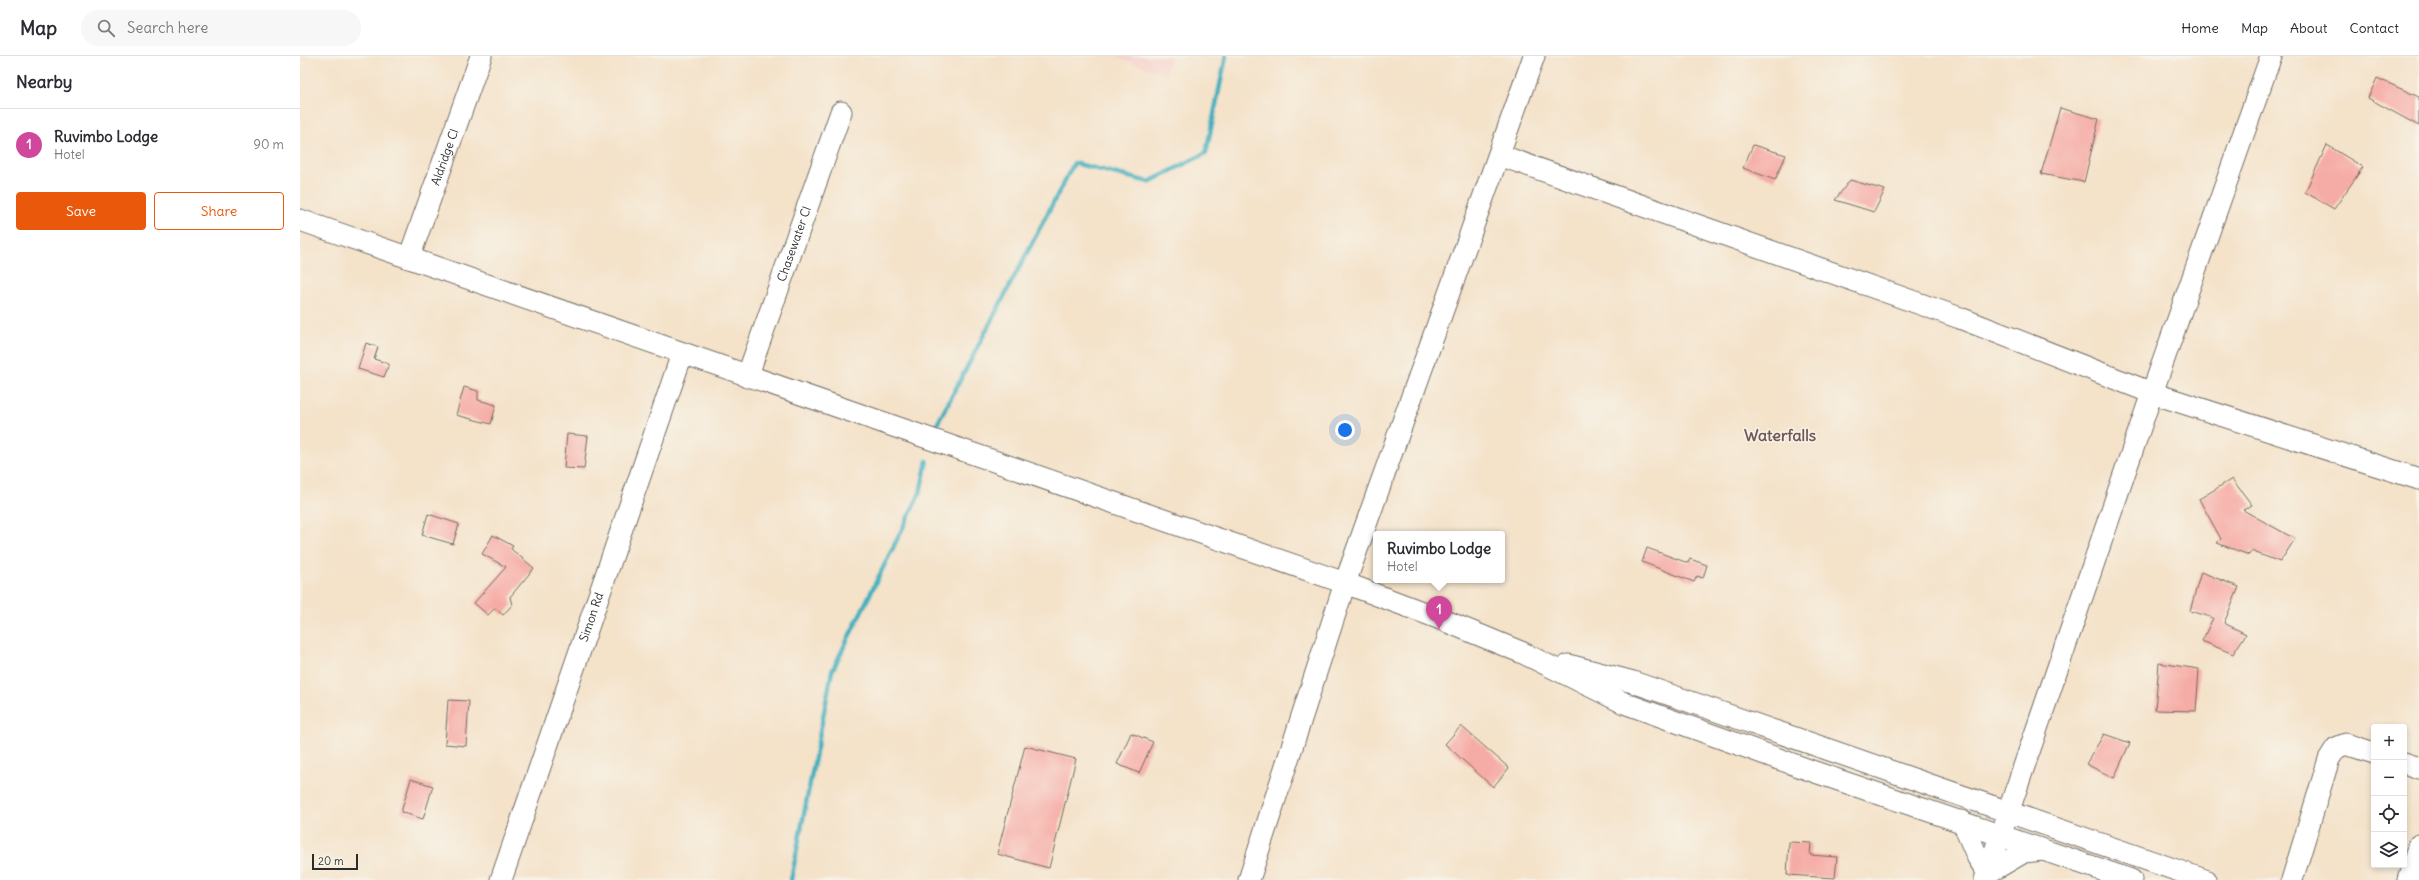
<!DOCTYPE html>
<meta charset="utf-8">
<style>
body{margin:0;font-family:Delius,sans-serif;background:#f7f7f7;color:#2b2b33}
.controls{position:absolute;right:12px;bottom:12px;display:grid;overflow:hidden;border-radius:4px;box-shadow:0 2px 6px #0003}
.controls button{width:36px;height:36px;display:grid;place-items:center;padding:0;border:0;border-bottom:1px solid #e1e1e2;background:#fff;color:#2b2b33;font:20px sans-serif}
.scale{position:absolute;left:12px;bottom:10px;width:46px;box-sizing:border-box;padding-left:4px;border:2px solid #2b2b2b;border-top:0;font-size:11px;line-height:14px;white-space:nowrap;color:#2b2b2b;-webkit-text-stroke:3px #f7f3e8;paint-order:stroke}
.you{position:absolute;left:1045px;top:374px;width:14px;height:14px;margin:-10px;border:3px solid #fff;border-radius:50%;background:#1a73e8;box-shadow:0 0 0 6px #1a73e833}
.badge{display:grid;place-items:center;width:26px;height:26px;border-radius:50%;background:#ea580c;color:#fff;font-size:13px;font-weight:700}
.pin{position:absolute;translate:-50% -33px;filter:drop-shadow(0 1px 2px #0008)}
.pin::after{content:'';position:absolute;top:21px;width:14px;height:12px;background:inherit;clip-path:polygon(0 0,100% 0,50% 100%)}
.popup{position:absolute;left:1073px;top:475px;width:132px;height:52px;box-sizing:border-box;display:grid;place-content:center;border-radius:4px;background:#fff;filter:drop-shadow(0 1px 3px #0005);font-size:13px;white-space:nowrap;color:#7c7c81}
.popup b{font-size:15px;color:#2b2b33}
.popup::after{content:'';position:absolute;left:50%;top:100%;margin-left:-8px;border:8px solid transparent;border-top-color:#fff}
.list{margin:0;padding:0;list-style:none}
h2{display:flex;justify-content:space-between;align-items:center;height:52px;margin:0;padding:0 16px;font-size:17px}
h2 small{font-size:13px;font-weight:400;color:#7c7c81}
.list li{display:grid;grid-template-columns:26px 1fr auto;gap:12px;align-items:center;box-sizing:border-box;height:72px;padding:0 16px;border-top:1px solid #e1e1e2}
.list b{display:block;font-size:15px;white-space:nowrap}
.list p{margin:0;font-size:13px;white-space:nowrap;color:#7c7c81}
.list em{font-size:13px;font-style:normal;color:#7c7c81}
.actions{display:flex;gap:8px;padding:12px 16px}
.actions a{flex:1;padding:9px 0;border:1px solid #ea580c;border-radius:4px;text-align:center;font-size:14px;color:#ea580c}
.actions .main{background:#ea580c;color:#fff}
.icon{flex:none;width:22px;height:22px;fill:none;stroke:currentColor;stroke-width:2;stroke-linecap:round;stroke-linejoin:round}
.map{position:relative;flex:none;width:2119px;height:824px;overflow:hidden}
header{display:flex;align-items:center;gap:24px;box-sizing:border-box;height:56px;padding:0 20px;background:#fff;border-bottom:1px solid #e1e1e2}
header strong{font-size:19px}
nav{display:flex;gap:22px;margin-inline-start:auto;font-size:14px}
.search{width:280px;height:36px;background:#f7f7f7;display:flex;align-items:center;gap:10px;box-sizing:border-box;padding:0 14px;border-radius:22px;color:#7c7c81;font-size:15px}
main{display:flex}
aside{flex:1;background:#fff}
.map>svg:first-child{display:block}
</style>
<header>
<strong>Map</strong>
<div class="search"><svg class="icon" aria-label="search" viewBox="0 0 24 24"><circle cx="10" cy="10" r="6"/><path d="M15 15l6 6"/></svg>Search here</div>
<nav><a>Home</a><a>Map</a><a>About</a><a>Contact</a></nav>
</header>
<main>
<aside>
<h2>Nearby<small></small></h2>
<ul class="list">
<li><span class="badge" style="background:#d1479c">1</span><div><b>Ruvimbo Lodge</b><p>Hotel</p></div><em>90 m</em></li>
</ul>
<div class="actions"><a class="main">Save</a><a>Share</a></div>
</aside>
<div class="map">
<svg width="2119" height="824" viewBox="0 0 2119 824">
<rect width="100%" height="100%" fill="#f7f3e8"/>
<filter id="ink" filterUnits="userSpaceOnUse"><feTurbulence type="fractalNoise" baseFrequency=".025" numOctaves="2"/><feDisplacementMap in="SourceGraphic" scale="8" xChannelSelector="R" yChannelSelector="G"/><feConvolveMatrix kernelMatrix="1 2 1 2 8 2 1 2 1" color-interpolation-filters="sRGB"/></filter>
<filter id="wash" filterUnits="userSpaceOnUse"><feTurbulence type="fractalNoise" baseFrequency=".012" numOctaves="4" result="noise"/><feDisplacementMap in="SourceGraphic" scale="16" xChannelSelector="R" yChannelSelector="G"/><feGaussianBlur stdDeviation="0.9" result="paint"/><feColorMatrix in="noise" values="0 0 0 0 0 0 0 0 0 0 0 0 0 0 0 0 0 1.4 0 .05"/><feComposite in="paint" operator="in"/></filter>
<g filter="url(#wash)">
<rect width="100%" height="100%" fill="#f4e2c9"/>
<path fill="#f7d0cb" d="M814 0H871L865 19Z"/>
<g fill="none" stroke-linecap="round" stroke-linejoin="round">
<path stroke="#42b0bf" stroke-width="4.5" d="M632 378 774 107 849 126 906 97 926 0
M491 824 532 615 620 437 627 405"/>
</g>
<g id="blocks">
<path fill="#f6aca6" d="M2077 22 2119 41V70L2068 42Z
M1760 52 1799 63 1784 126 1741 118Z
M1453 89 1486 99 1475 124 1443 112Z
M2027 89 2063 111 2034 153 2005 136Z
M1550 124 1585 134 1574 156 1535 144Z
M66 287 78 291 74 303 89 308 84 321 58 313Z
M164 331 178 335V344L196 349 191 368 156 359Z
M267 378 288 380 284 413 264 412Z
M1932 423 1952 449 1943 454 1995 483 1980 506 1951 495 1949 499 1917 487 1921 483 1899 443Z
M128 458 159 468 153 488 122 479Z
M193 479 213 490 211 493 234 512 210 541 212 549 203 559 195 552 188 559 174 547 206 511 182 498Z
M1347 492 1388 507 1390 503 1407 509 1403 522 1397 520 1394 526 1342 506Z
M1901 516 1939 531 1924 567 1946 578 1933 598 1902 585 1913 562 1890 555Z
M1859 607 1899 613 1896 655 1855 654Z
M148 644 169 645 166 690 145 688Z
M1161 670 1209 712 1193 731 1145 688Z
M831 677 853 686 839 717 817 708Z
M1804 678 1830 687 1814 722 1786 708Z
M725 690 776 703 749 812 697 798Z
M111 723 133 730 123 763 101 756Z
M1489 786 1511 787 1510 799 1537 801 1535 822 1487 819Z"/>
</g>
</g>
<g filter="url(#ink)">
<use href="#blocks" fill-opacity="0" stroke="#716b62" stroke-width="1"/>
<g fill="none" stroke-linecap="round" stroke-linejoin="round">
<g stroke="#716b62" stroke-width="23">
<g id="minor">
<path d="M1199 99 1660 262 1852 337 2119 423"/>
<path d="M0 164 1045 527 1138 562 1223 597 1324 647 1512 715 1831 824"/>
<path id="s1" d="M109 202 181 0"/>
<path id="s2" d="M447 321 541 56"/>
<path d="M1268 609 1333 626 1905 824"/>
<path d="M2104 707 2119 712"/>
<path d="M1662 765 1678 802 1688 817 1724 796 1743 794"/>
<path id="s3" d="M201 824 382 298"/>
<path d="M949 824 1045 527 1234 0"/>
<path d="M1685 824 1852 337 1971 0"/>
<path d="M1992 824 2029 703 2036 692 2046 688 2074 697"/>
<path d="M2108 824 2119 789"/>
</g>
</g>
<use href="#minor" stroke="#fff" stroke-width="21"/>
</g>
</g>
<g text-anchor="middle" stroke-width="3" stroke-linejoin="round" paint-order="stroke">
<g font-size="12" fill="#2b2b2b" stroke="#f7f3e8">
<text dy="4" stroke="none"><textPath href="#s1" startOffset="107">Aldridge Cl</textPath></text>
<text dy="4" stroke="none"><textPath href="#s2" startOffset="141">Chasewater Cl</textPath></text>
<text dy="4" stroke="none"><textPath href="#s3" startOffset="278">Simon Rd</textPath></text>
</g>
<g font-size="16" font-weight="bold" fill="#725856" stroke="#f7f3e8">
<text x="1480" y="385">Waterfalls</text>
</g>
</g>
</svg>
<div class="controls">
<button>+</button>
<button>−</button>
<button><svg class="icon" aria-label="locate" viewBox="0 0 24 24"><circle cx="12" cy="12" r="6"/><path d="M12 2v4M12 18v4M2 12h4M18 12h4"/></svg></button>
<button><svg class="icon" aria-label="layers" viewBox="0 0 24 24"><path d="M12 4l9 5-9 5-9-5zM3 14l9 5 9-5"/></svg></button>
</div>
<div class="scale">20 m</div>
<div class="you"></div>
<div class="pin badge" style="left:1139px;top:573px;background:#d1479c">1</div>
<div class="popup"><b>Ruvimbo Lodge</b>Hotel</div>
</div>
</main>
